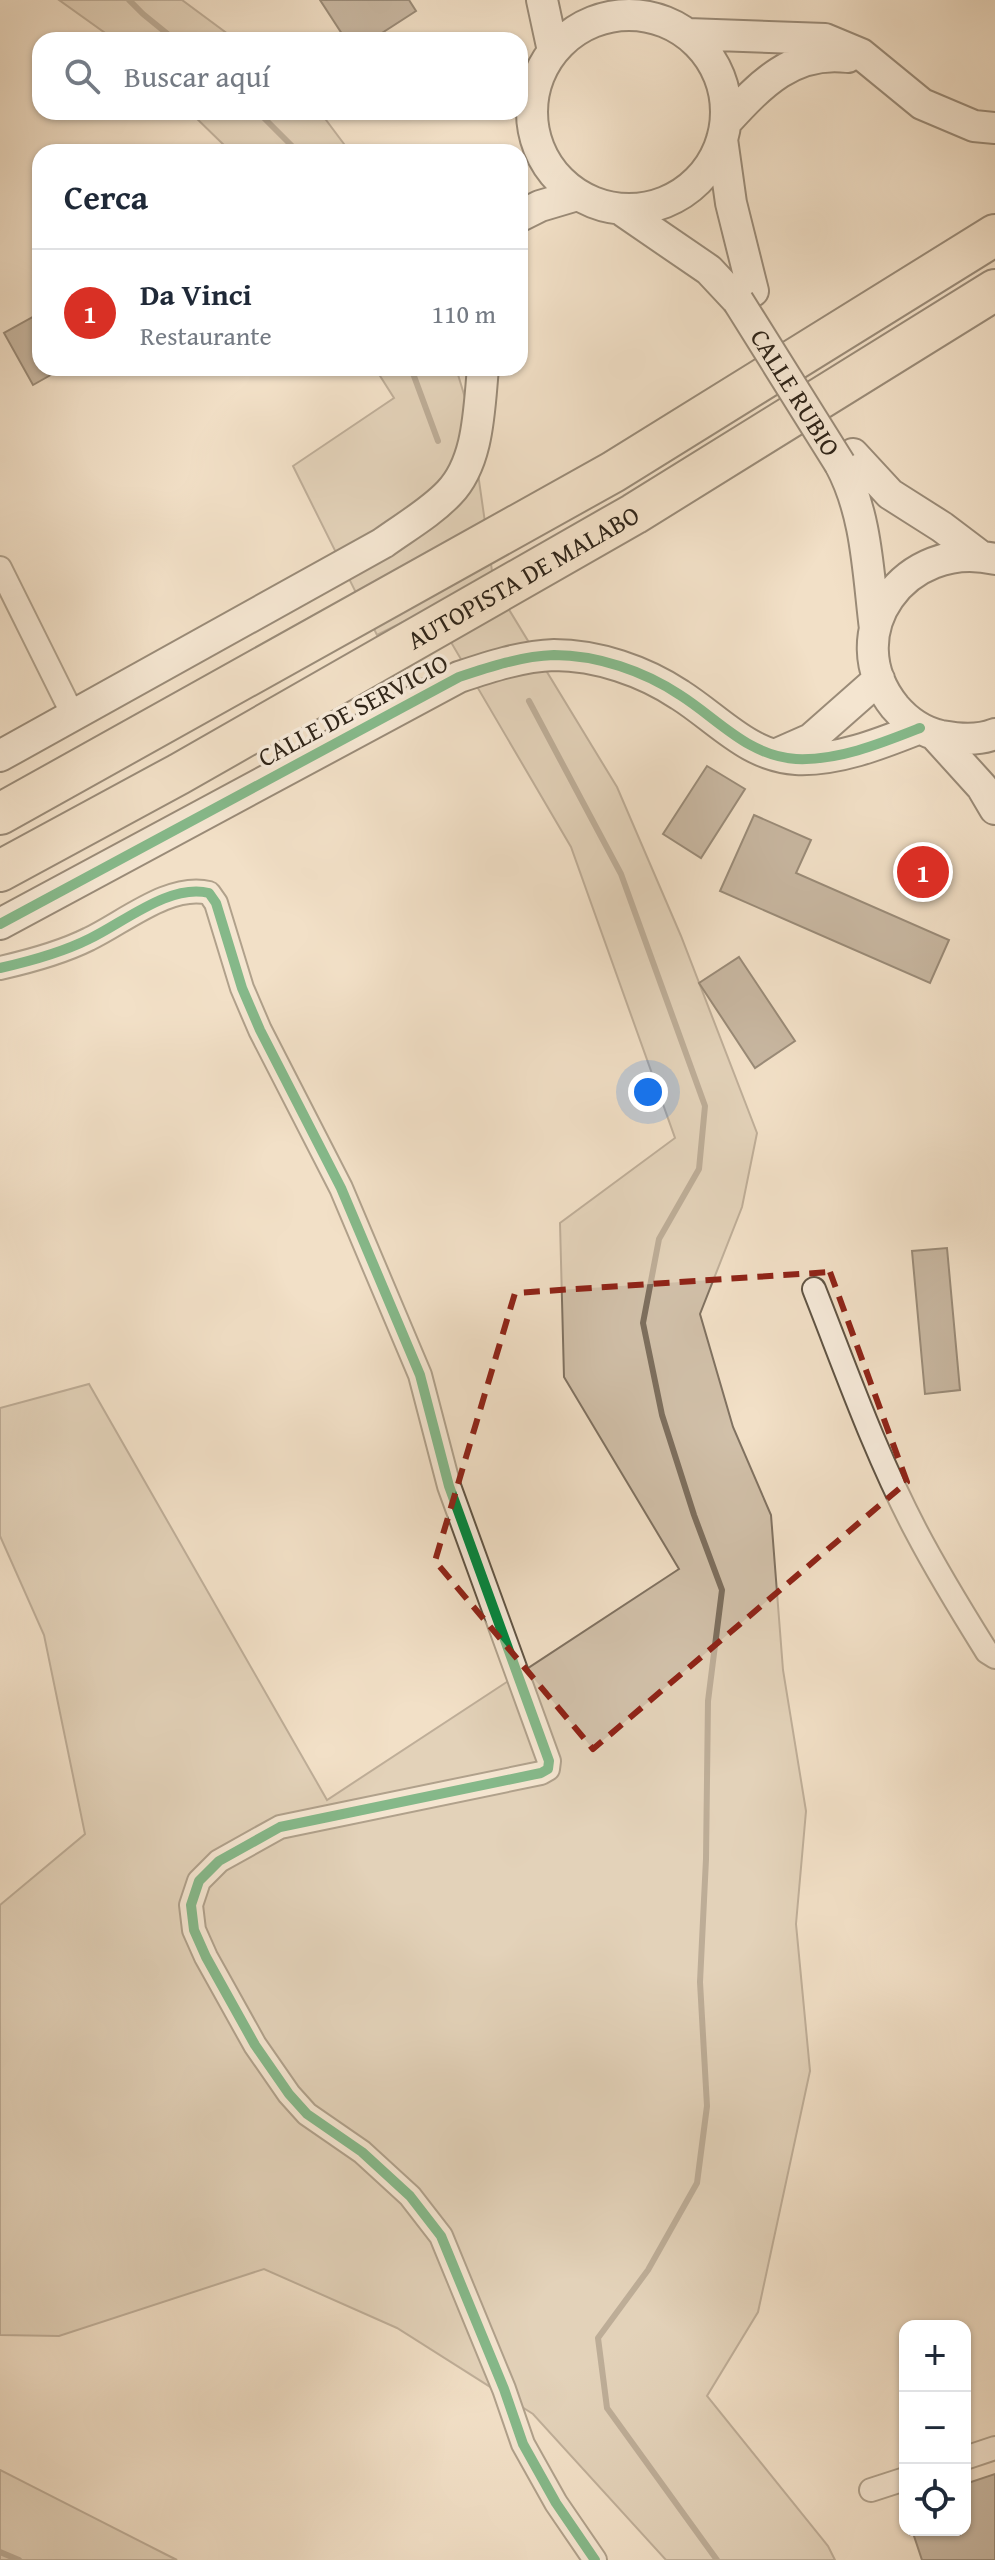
<!DOCTYPE html>
<html lang="es">
<meta charset="utf-8">
<style>
body{margin:0;font-family:"Gentium Book Plus",serif;background:#f6f6f7;color:#1f2937}
.controls{position:absolute;right:24px;bottom:24px;display:grid;overflow:hidden;border-radius:16px;box-shadow:0 2px 6px #0004}
.controls button{width:72px;height:72px;display:grid;place-items:center;padding:0;border:0;border-bottom:2px solid #e0e1e3;background:#fff;color:#1f2937;font:40px sans-serif}
.you{position:absolute;left:648px;top:1092px;width:28px;height:28px;margin:-20px;border:6px solid #fff;border-radius:50%;background:#1a73e8;box-shadow:0 0 0 12px #1a73e833}
.badge{display:grid;place-items:center;width:52px;height:52px;border-radius:50%;background:#d93025;color:#fff;font-size:26px;font-weight:700}
.pin{position:absolute;translate:-50% -50%;border:4px solid #fff;box-shadow:0 2px 8px #0006}
.list{margin:0;padding:0;list-style:none}
h2{display:flex;justify-content:space-between;align-items:center;height:104px;margin:0;padding:0 32px;font-size:34px}
h2 small{font-size:26px;font-weight:400;color:#747a83}
.list li{display:grid;grid-template-columns:52px 1fr auto;gap:24px;align-items:center;box-sizing:border-box;height:128px;padding:0 32px;border-top:2px solid #e0e1e3}
.list b{display:block;font-size:30px;white-space:nowrap}
.list p{margin:0;font-size:26px;white-space:nowrap;color:#747a83}
.list em{font-size:26px;font-style:normal;color:#747a83}
.icon{flex:none;width:44px;height:44px;fill:none;stroke:currentColor;stroke-width:2;stroke-linecap:round;stroke-linejoin:round}
.map{position:relative;flex:none;width:995px;height:2560px;overflow:hidden}
.search{position:absolute;background:#fff;box-shadow:0 2px 6px #0004;left:32px;top:32px;width:496px;height:88px;display:flex;align-items:center;gap:20px;box-sizing:border-box;padding:0 28px;border-radius:24px;color:#747a83;font-size:30px}
.panel{position:absolute;background:#fff;box-shadow:0 2px 6px #0004;left:32px;top:144px;width:496px;height:232px;border-radius:24px}
.map>svg:first-child{display:block}
</style>
<div class="map">
<svg width="995" height="2560" viewBox="0 0 995 2560">
<rect width="100%" height="100%" fill="#f2e0c7"/>
<filter id="stains"><feTurbulence type="fractalNoise" baseFrequency=".0025" numOctaves="4"/><feColorMatrix values="0 0 0 0 .2 0 0 0 0 .09 0 0 0 0 .02 0 0 0 .5 -.17"/></filter>
<radialGradient id="worn" r=".72"><stop offset=".6" stop-color="#630" stop-opacity="0"/><stop offset="1" stop-color="#630" stop-opacity=".3"/></radialGradient>
<path fill="#d1c0a9" stroke="#807261" stroke-width="2" d="M59 0H182L236 40H115Z
M190 112H320L350 152H231Z
M375 368H456L469 411 494 585 617 787 681 936 757 1133 742 1207 700 1314 733 1427 771 1515 783 1670 806 1811 796 1924 810 2071 758 2312 707 2396 828 2546 835 2560H666L533 2414 397 2328 264 2269 59 2336 0 2335V1905L85 1834 44 1635 0 1536V1408L89 1384 327 1800 679 1569 564 1377 560 1223 675 1138 571 847 431 608 377 635 293 466 394 398Z
M0 2470 173 2558 177 2560H0Z"/>
<g fill="none" stroke-linecap="round" stroke-linejoin="round">
<path stroke="#7d6f5e" stroke-width="6" d="M129 0 143 14 175 40
M258 112 298 152
M411 368 438 441
M529 701 621 874 705 1106 699 1169 659 1239 643 1323 662 1415 694 1515 722 1590 708 1701 706 1859 700 1982 707 2106 697 2183 648 2270 598 2338 607 2408 717 2560
M0 2552 19 2560"/>
</g>
<path fill="#958673" stroke="#302519" stroke-width="2" d="M320 0H409L416 11 371 40H346Z
M40 313V368H63L33 385 4 333Z
M707 766 745 789 701 858 663 834Z
M754 815 811 840 796 873 949 940 930 983 720 891Z
M739 957 795 1041 755 1068 699 983Z
M947 1248 960 1390 925 1394 912 1251Z
M995 2474V2560H922L912 2530H965V2484Z"/>
<g fill="none" stroke-linecap="round" stroke-linejoin="round">
<g stroke="#605444" stroke-width="26">
<path id="street" d="M0 568 73 715
M0 968C31 961 61 953 89 939 123 923 170 883 209 893L216 903 242 988 260 1030 341 1188 420 1375 449 1486 549 1761 548 1769 541 1773 280 1827 219 1861 199 1881 191 1905 194 1930 206 1957 255 2045 289 2094 307 2114 362 2152 410 2196 441 2236 504 2389 523 2444 556 2503 595 2560
M814 1289C846 1370 875 1453 916 1531 938 1573 962 1612 987 1652L995 1657
M965 2458 995 2448
M871 2490 905 2479"/>
</g>
<g stroke="#302519" stroke-width="34">
<path id="secondary" d="M542 0 553 51
M532 112a97 97 0 1 1 194 0a97 97 0 1 1-194 0Z
M688 34 825 39 861 54 922 104 974 126 995 128
M726 122C761 84 793 50 848 57
M722 139 731 203 753 291
M620 209 709 270 738 301
M520 216 540 206 577 195
M853 454 890 494 942 527 979 555
M840 464C867 514 868 573 875 629
M995 559C906 538 835 633 895 707 907 721 923 732 941 736 959 739 977 741 995 734
M934 734 982 787 995 809
M777 754 811 739 879 679
M0 756 383 543C405 527 430 513 449 493 479 462 479 409 483 368
M0 924 459 677C489 667 522 656 554 655 597 655 644 671 680 695 718 719 748 756 796 759 838 761 882 743 920 728"/>
</g>
<g stroke="#302519" stroke-width="44">
<g id="highway">
<path d="M0 814 613 472 995 235"/>
<path id="s1" d="M0 871 179 774 634 514 995 290"/>
</g>
</g>
<use href="#street" stroke="#f7ebdb" stroke-width="22"/>
<use href="#secondary" stroke="#f7ebdb" stroke-width="30"/>
<use href="#highway" stroke="#f2e0c7" stroke-width="40"/>
<g stroke="#302519" stroke-width="34" stroke-linecap="butt">
<g id="secondary-bridge">
<path id="s2" d="M738 301 840 464"/>
</g>
</g>
<use href="#secondary-bridge" stroke="#f7ebdb" stroke-width="30"/>
<g stroke="#f7ebdb" stroke-width="15">
<path id="cycleway" d="M0 924 459 677C489 667 522 656 554 655 597 655 644 671 680 695 718 719 748 756 796 759 838 761 882 743 920 728
M0 968C31 961 61 953 89 939 123 923 170 883 209 893L216 903 242 988 260 1030 341 1188 420 1375 449 1486 549 1761 548 1769 541 1773 280 1827 219 1861 199 1881 191 1905 194 1930 206 1957 255 2045 289 2094 307 2114 362 2152 410 2196 441 2236 504 2389 523 2444 556 2503 595 2560"/>
</g>
<use href="#cycleway" stroke="#00873e" stroke-width="10"/>
</g>
<path d="M0 0H995V2560H0ZM830 1272 907 1482 593 1749 435 1561 515 1293Z" fill="#f2e0c7" fill-opacity=".55" fill-rule="evenodd"/>
<path fill="none" stroke="#8f2418" stroke-width="6" stroke-dasharray="16 10" stroke-linejoin="round" d="M830 1272 907 1482 593 1749 435 1561 515 1293Z"/>
<g text-anchor="middle" stroke-width="7" stroke-linejoin="round" paint-order="stroke">
<g font-size="26" fill="#302519" stroke="#f7ebdb">
<text dy="9" stroke="none"><textPath href="#s2" startOffset="108">CALLE RUBIO</textPath></text>
<text dy="9" stroke="none"><textPath href="#s1" startOffset="600">AUTOPISTA DE MALABO</textPath></text>
<text transform="translate(353 710) rotate(-28)" y="9">CALLE DE SERVICIO</text>
</g>
</g>
<rect width="100%" height="100%" filter="url(#stains)"/>
<rect width="100%" height="100%" fill="url(#worn)"/>
</svg>
<div class="controls">
<button>+</button>
<button>−</button>
<button><svg class="icon" aria-label="locate" viewBox="0 0 24 24"><circle cx="12" cy="12" r="6"/><path d="M12 2v4M12 18v4M2 12h4M18 12h4"/></svg></button>
</div>
<div class="you"></div>
<div class="pin badge" style="left:923px;top:872px">1</div>
<div class="search"><svg class="icon" aria-label="search" viewBox="0 0 24 24"><circle cx="10" cy="10" r="6"/><path d="M15 15l6 6"/></svg>Buscar aquí</div>
<section class="panel">
<h2>Cerca<small></small></h2>
<ul class="list">
<li><span class="badge">1</span><div><b>Da Vinci</b><p>Restaurante</p></div><em>110 m</em></li>
</ul>
</section>
</div>
